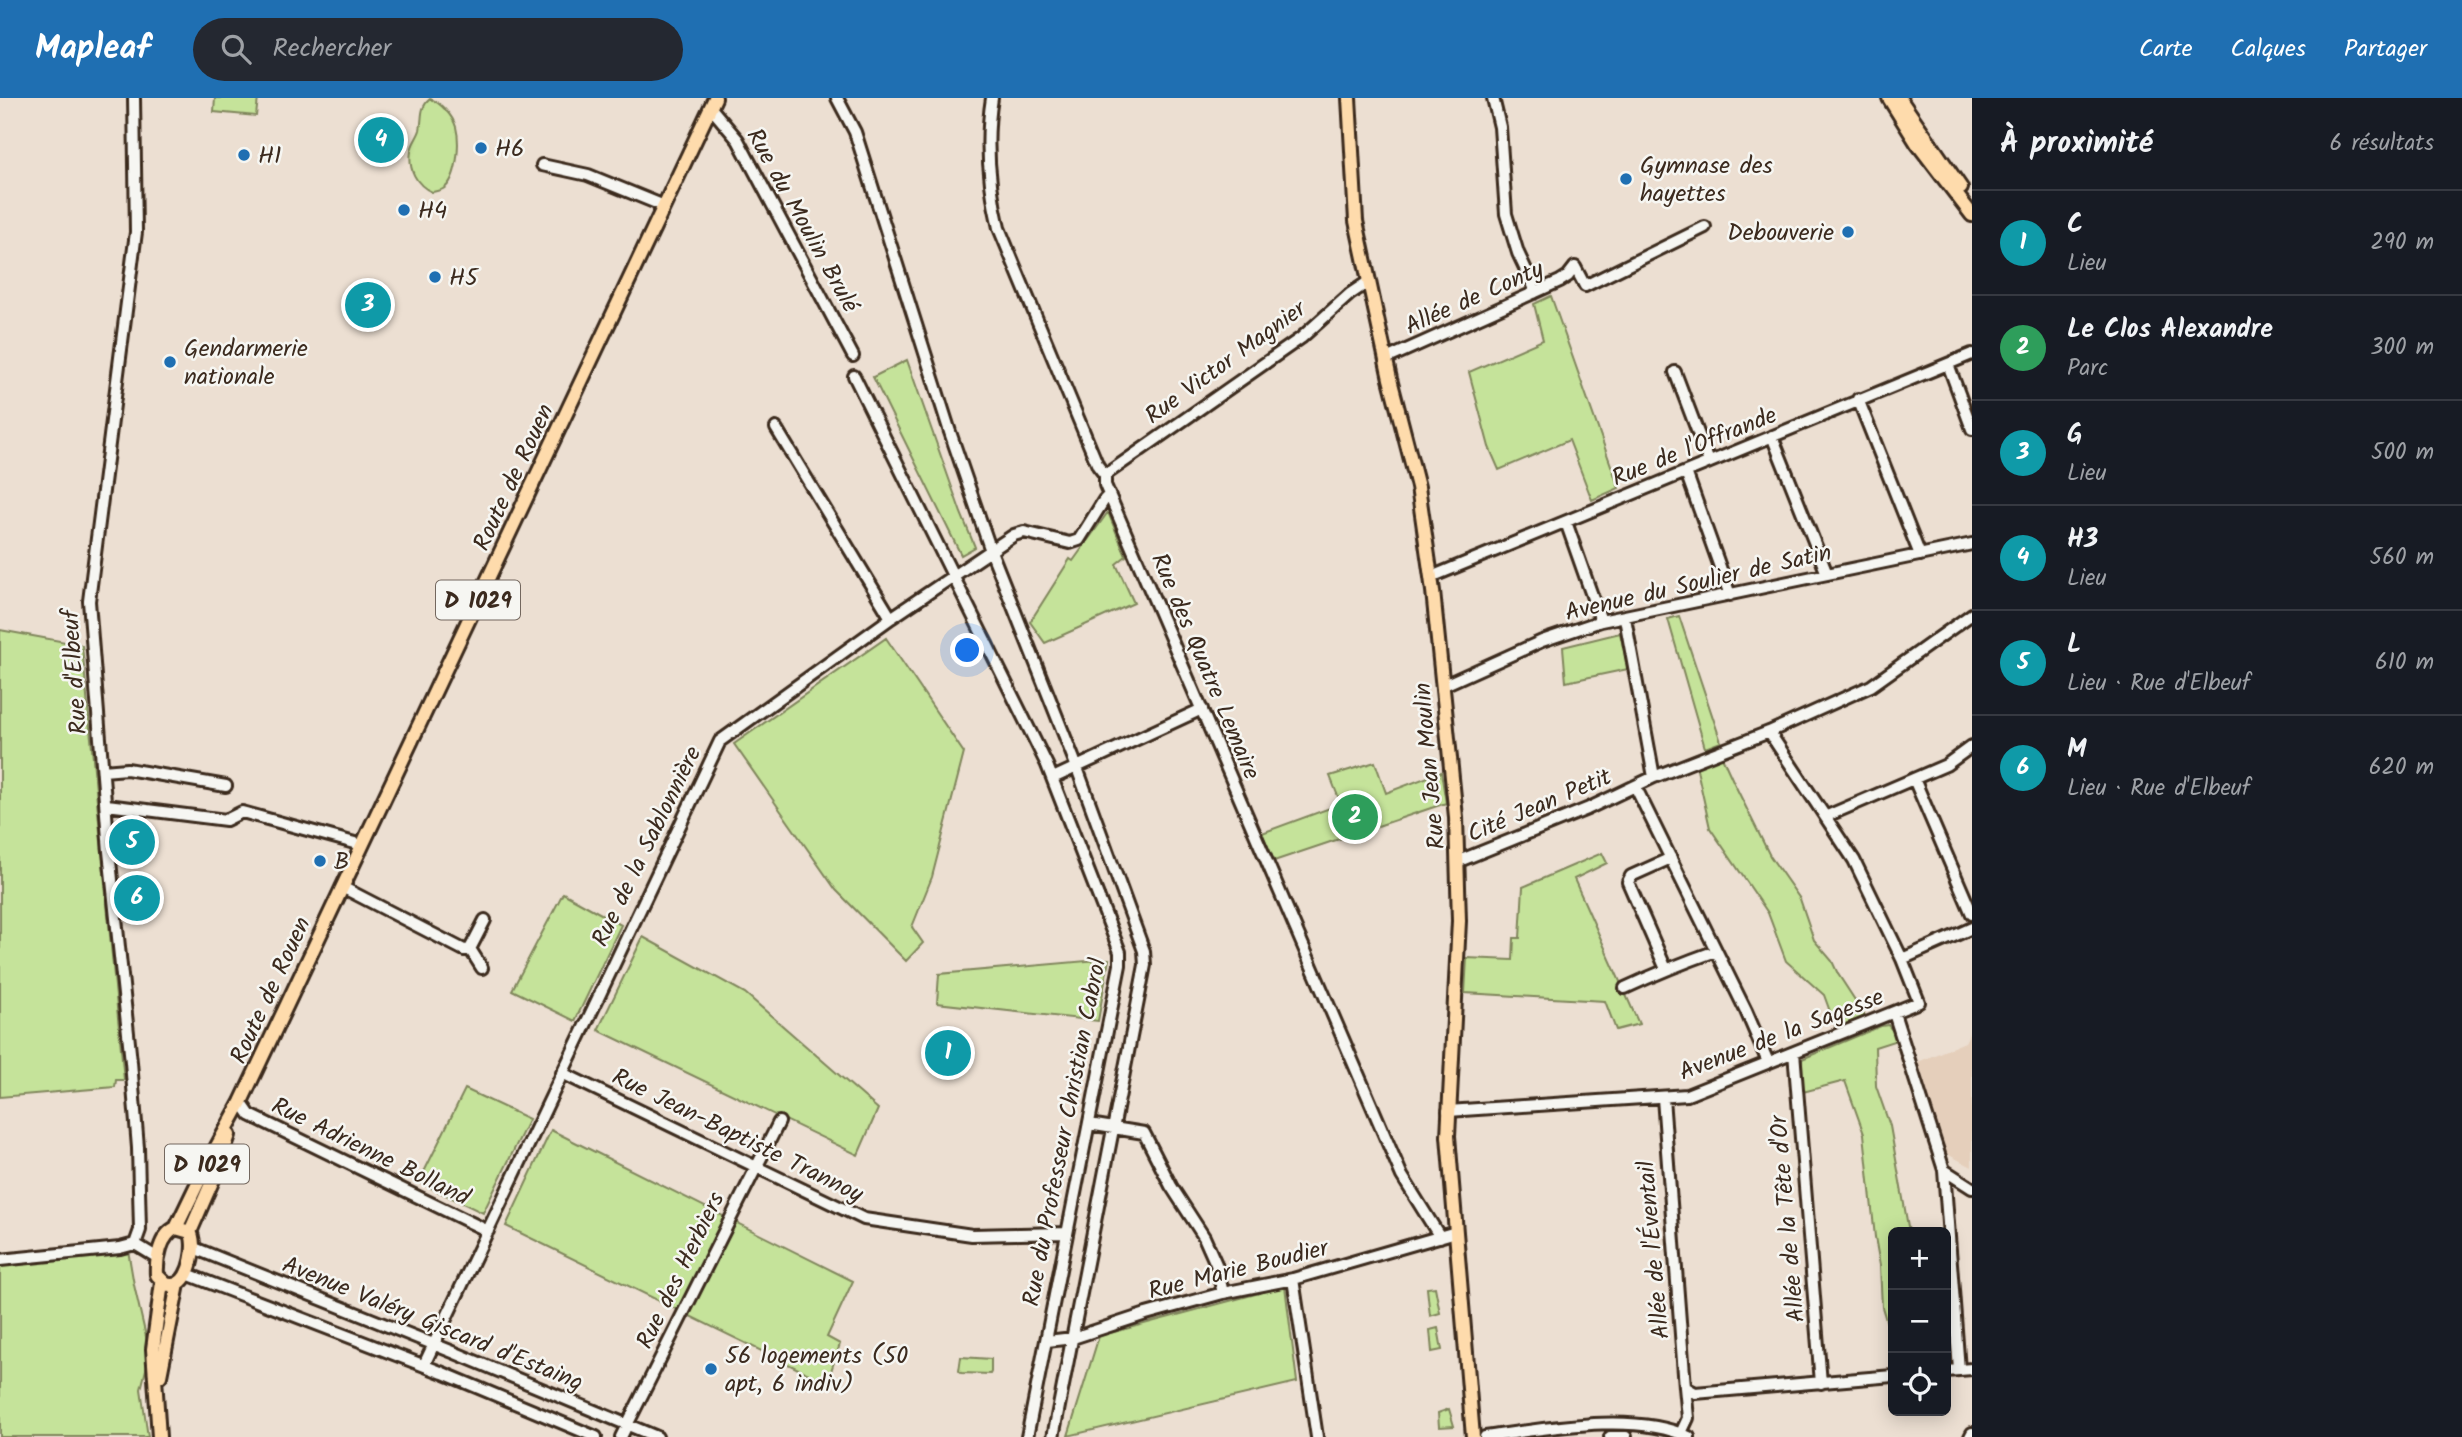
<!DOCTYPE html>
<html lang="fr">
<meta charset="utf-8">
<style>
body{margin:0;font-family:Kalam,sans-serif;background:#242831;color:#f1f3f6}
.controls{position:absolute;right:21px;bottom:21px;display:grid;overflow:hidden;border-radius:10px;box-shadow:0 4px 18px #0003}
.controls button{width:63px;height:63px;display:grid;place-items:center;padding:0;border:0;border-bottom:2px solid #363941;background:#171b24;color:#f1f3f6;font:35px sans-serif}
.you{position:absolute;left:968px;top:553px;width:24px;height:24px;margin:-18px;border:5px solid #fff;border-radius:50%;background:#1a73e8;box-shadow:0 0 0 10px #1a73e833}
.badge{display:grid;place-items:center;width:46px;height:46px;border-radius:50%;background:#1f6fb2;color:#fff;font-size:23px;font-weight:700}
.pin{position:absolute;translate:-50% -50%;border:4px solid #fff;box-shadow:0 2px 7px #0006}
.list{margin:0;padding:0;list-style:none}
h2{display:flex;justify-content:space-between;align-items:center;height:91px;margin:0;padding:0 28px;font-size:30px}
h2 small{font-size:23px;font-weight:400;color:#9ea1a6}
.list li{display:grid;grid-template-columns:46px 1fr auto;gap:21px;align-items:center;box-sizing:border-box;height:105px;padding:0 28px;border-top:2px solid #363941}
.list b{display:block;font-size:26px;white-space:nowrap}
.list p{margin:0;font-size:23px;white-space:nowrap;color:#9ea1a6}
.list em{font-size:23px;font-style:normal;color:#9ea1a6}
.icon{flex:none;width:38px;height:38px;fill:none;stroke:currentColor;stroke-width:2;stroke-linecap:round;stroke-linejoin:round}
.map{position:relative;flex:none;width:1972px;height:1339px;overflow:hidden}
header{display:flex;align-items:center;gap:42px;box-sizing:border-box;height:98px;padding:0 35px;background:#1f6fb2;color:#fff}
header strong{font-size:33px}
nav{display:flex;gap:38px;margin-inline-start:auto;font-size:24px}
.search{width:490px;height:63px;background:#242831;display:flex;align-items:center;gap:18px;box-sizing:border-box;padding:0 24px;border-radius:38px;color:#9ea1a6;font-size:26px}
main{display:flex}
aside{flex:1;background:#171b24}
.map>svg:first-child{display:block}
</style>
<header>
<strong>Mapleaf</strong>
<div class="search"><svg class="icon" aria-label="search" viewBox="0 0 24 24"><circle cx="10" cy="10" r="6"/><path d="M15 15l6 6"/></svg>Rechercher</div>
<nav><a>Carte</a><a>Calques</a><a>Partager</a></nav>
</header>
<main>
<div class="map">
<svg width="1972" height="1339" viewBox="0 0 1972 1339">
<rect width="100%" height="100%" fill="#ecdfd2"/>
<filter id="ink" filterUnits="userSpaceOnUse"><feTurbulence type="fractalNoise" baseFrequency=".0143" numOctaves="2"/><feDisplacementMap in="SourceGraphic" scale="14" xChannelSelector="R" yChannelSelector="G"/><feConvolveMatrix kernelMatrix="1 2 1 2 8 2 1 2 1" color-interpolation-filters="sRGB"/></filter>
<g filter="url(#ink)">
<path fill="#e5cfbb" d="M1972 930V1069L1947 1056 1918 964 1965 944Z"/>
<path fill="#c5e39a" stroke="#80865c" stroke-width="2" d="M215 0H258L256 18 214 14Z
M430 1C440 4 453 18 456 29 460 44 458 82 443 91 440 93 436 93 432 94 416 87 408 71 411 53 412 45 418 39 420 32 423 19 419 10 430 1Z
M1551 198 1619 390 1592 402 1569 342 1499 372 1489 349 1469 274 1543 242 1534 206Z
M907 262 961 415 975 449 961 457 873 279Z
M1108 414 1126 458 1116 466 1134 505 1045 545 1030 524 1070 461 1073 463Z
M1679 518 1721 644 1705 650 1668 521Z
M0 532 82 547 124 982H116L115 989 0 999Z
M1620 535 1628 571 1566 584 1563 549Z
M886 540 964 655 932 779 912 829 923 845 906 863 836 792 734 646Z
M1723 656V661L1734 685 1770 758 1800 801 1814 842 1832 863 1838 876 1866 919 1836 930 1824 897 1786 863 1768 815 1710 730 1696 667Z
M1375 664 1386 695 1441 674 1446 705 1274 763 1262 735 1341 706 1330 678Z
M1602 755 1607 765 1574 781 1639 926 1616 932 1605 903 1465 895 1467 860 1513 862 1514 840H1520L1523 789Z
M563 795 621 827 575 923 512 892Z
M643 839 745 895 878 1011 858 1057 598 932Z
M1109 861 1098 923 937 905 939 876Z
M1888 927 1893 933 1897 942 1875 949 1876 988 1890 1028 1909 1134H1893V1245L1882 1209 1880 1167 1875 1139 1864 1036 1845 983 1803 994 1802 961 1881 928Z
M465 991 529 1021 483 1115 419 1084Z
M551 1032 853 1183 827 1239 840 1246 827 1285 506 1128Z
M128 1152 134 1187 150 1256 141 1291 148 1339H0V1168Z
M1285 1188 1297 1284 1068 1338 1099 1238Z
M1435 1189 1440 1215 1430 1218 1427 1190Z
M1438 1230 1442 1252 1432 1254 1430 1232Z
M961 1259 991 1261V1274L990 1276 961 1275 959 1273Z
M1449 1311 1454 1328 1439 1329 1438 1315Z"/>
<g fill="none" stroke-linecap="round" stroke-linejoin="round">
<g stroke="#3b2a1e" stroke-width="16">
<path id="minor" d="M134 0 136 134 89 503 109 753 131 964 138 1050 140 1132 135 1146
M837 0 855 34 950 334 991 453 1073 659 1144 853 1145 867 1053 1339
M992 0C985 43 989 88 999 130L1098 368 1105 377V387L1402 1078 1440 1139
M1493 0 1500 29 1506 116 1518 155 1534 189V195
M711 10 738 42 853 258
M542 67 588 77 664 108
M1575 169 1585 188 1705 129
M1386 261 1560 183 1568 178 1575 169
M1948 266 1972 331
M1675 274 1709 364
M854 278 1047 667 1120 854V867L1027 1339
M1858 301 1920 457
M776 330 891 520
M1772 338 1827 476
M1686 374 1730 497
M1105 377 1301 240 1350 196 1368 184
M1566 424 1601 523
M1431 479 1972 256
M1625 520 1654 679
M1442 588 1542 543 1601 523 1972 446
M103 673 127 671 226 688
M1053 680 1202 611
M1914 681 1972 816
M1635 688 1746 913 1768 964
M107 707 226 722 242 714 362 747
M1827 718 1946 667 1972 648
M1459 763 1587 711 1654 679 1769 634 1871 588 1972 516
M342 789 464 852 470 851 485 822
M470 851 482 870
M1902 861 1972 830
M1666 871 1628 784 1631 778 1671 760
M1625 890C1655 876 1685 864 1716 853
M1894 915 1944 1072 1959 1272
M1794 954 1821 1285
M562 975 864 1121 972 1137 1067 1135
M1663 1000 1685 1289 1695 1295 1893 1278
M241 1004 250 1017 488 1133
M1448 1013 1687 997 1919 904 1902 861 1854 762 1769 634
M1089 1026 1144 1035 1171 1088 1204 1139 1216 1166 1223 1195
M1944 1072 1972 1090
M135 1146 158 1160
M194 1150 453 1254 657 1339
M0 1162 120 1150 135 1146
M187 1176 443 1275 596 1339
M1293 1181 1317 1339
M1047 1243 1073 1240 1146 1216 1223 1195 1293 1181 1456 1134
M424 1267 720 643 891 520 1014 437 1024 434 1070 445 1079 442 1104 402 1109 397
M1946 1273 1972 1271
M1681 1335 1688 1320 1685 1289
M621 1339 779 1024
M1485 1339C1544 1331 1634 1313 1689 1339
M1610 1339H1626
M1970 1339 1972 1335"/>
</g>
<g stroke="#3b2a1e" stroke-width="18">
<path id="major" d="M1349 0 1356 123 1390 281 1418 389 1433 493 1456 719 1459 823 1448 1038 1473 1339
M1889 0 1917 45 1972 117
M1899 0 1961 90
M176 1130 204 1072 241 1004 715 0
M176 1130 190 1134C197 1145 191 1180 177 1186 174 1187 169 1187 166 1186L157 1177C156 1161 160 1137 176 1130Z
M190 1134 215 1077 229 1037
M160 1278 178 1186
M159 1339 153 1251 162 1184"/>
</g>
<use href="#minor" stroke="#f6f6f2" stroke-width="10"/>
<use href="#major" stroke="#fedbac" stroke-width="12"/>
</g>
</g>
<g fill="#1f6fb2" stroke="#f6f6f2" stroke-width="2.5">
<circle cx="481" cy="50" r="7"/>
<circle cx="244" cy="57" r="7"/>
<circle cx="1626" cy="81" r="7"/>
<circle cx="404" cy="112" r="7"/>
<circle cx="1848" cy="134" r="7"/>
<circle cx="435" cy="179" r="7"/>
<circle cx="170" cy="264" r="7"/>
<circle cx="320" cy="763" r="7"/>
<circle cx="711" cy="1271" r="7"/>
</g>
<g text-anchor="middle" stroke-width="5" stroke-linejoin="round" paint-order="stroke">
<g fill="#f6f6f2" stroke="#73675e" stroke-width="2">
<rect x="436" y="482.5" width="84" height="39" rx="5"/>
<rect x="165" y="1046.5" width="84" height="39" rx="5"/>
</g>
<g font-size="23" font-weight="bold" fill="#3b2a1e">
<text x="478" y="510">D 1029</text>
<text x="207" y="1074">D 1029</text>
</g>
<g font-size="24" fill="#3b2a1e" stroke="#f6f6f2" text-anchor="start">
<text x="495" y="58">H6</text>
<text x="258" y="65">H1</text>
<text x="1640" y="75">Gymnase des<tspan x="1640" dy="28">hayettes</tspan></text>
<text x="418" y="120">H4</text>
<text x="1834" y="142" text-anchor="end">Debouverie</text>
<text x="449" y="187">H5</text>
<text x="184" y="258">Gendarmerie<tspan x="184" dy="28">nationale</tspan></text>
<text x="334" y="771">B</text>
<text x="725" y="1265">56 logements (50<tspan x="725" dy="28">apt, 6 indiv)</tspan></text>
</g>
<g font-size="24" fill="#3b2a1e" stroke="#f6f6f2">
<text transform="translate(803 122) rotate(61)" y="8">Rue du Moulin Brulé</text>
<text transform="translate(1474 199) rotate(-24)" y="8">Allée de Conty</text>
<text transform="translate(1225 264) rotate(-36)" y="8">Rue Victor Magnier</text>
<text transform="translate(1694 348) rotate(-22)" y="8">Rue de l'Offrande</text>
<text transform="translate(513 379) rotate(-65)" y="8">Route de Rouen</text>
<text transform="translate(1698 484) rotate(-13)" y="8">Avenue du Soulier de Satin</text>
<text transform="translate(1206 568) rotate(67)" y="8">Rue des Quatre Lemaire</text>
<text transform="translate(74 574) rotate(-94)" y="8">Rue d'Elbeuf</text>
<text transform="translate(1429 668) rotate(-95)" y="8">Rue Jean Moulin</text>
<text transform="translate(1539 707) rotate(-23)" y="8">Cité Jean Petit</text>
<text transform="translate(646 748) rotate(-64)" y="8">Rue de la Sablonnière</text>
<text transform="translate(270 892) rotate(-65)" y="8">Route de Rouen</text>
<text transform="translate(1781 936) rotate(-21)" y="8">Avenue de la Sagesse</text>
<text transform="translate(1064 1034) rotate(-79)" y="8">Rue du Professeur Christian Cabrol</text>
<text transform="translate(738 1037) rotate(26)" y="8">Rue Jean-Baptiste Trannoy</text>
<text transform="translate(371 1053) rotate(26)" y="8">Rue Adrienne Bolland</text>
<text transform="translate(1787 1121) rotate(-95)" y="8">Allée de la Tête d'Or</text>
<text transform="translate(1653 1152) rotate(-95)" y="8">Allée de l'Éventail</text>
<text transform="translate(1238 1171) rotate(-14)" y="8">Rue Marie Boudier</text>
<text transform="translate(680 1172) rotate(-64)" y="8">Rue des Herbiers</text>
<text transform="translate(433 1225) rotate(22)" y="8">Avenue Valéry Giscard d'Estaing</text>
</g>
</g>
</svg>
<div class="controls">
<button>+</button>
<button>−</button>
<button><svg class="icon" aria-label="locate" viewBox="0 0 24 24"><circle cx="12" cy="12" r="6"/><path d="M12 2v4M12 18v4M2 12h4M18 12h4"/></svg></button>
</div>
<div class="you"></div>
<div class="pin badge" style="left:948px;top:955px;background:#0f9aa8">1</div>
<div class="pin badge" style="left:1355px;top:719px;background:#2e9e5b">2</div>
<div class="pin badge" style="left:368px;top:207px;background:#0f9aa8">3</div>
<div class="pin badge" style="left:381px;top:42px;background:#0f9aa8">4</div>
<div class="pin badge" style="left:132px;top:744px;background:#0f9aa8">5</div>
<div class="pin badge" style="left:137px;top:800px;background:#0f9aa8">6</div>
</div>
<aside>
<h2>À proximité<small>6 résultats</small></h2>
<ul class="list">
<li><span class="badge" style="background:#0f9aa8">1</span><div><b>C</b><p>Lieu</p></div><em>290 m</em></li>
<li><span class="badge" style="background:#2e9e5b">2</span><div><b>Le Clos Alexandre</b><p>Parc</p></div><em>300 m</em></li>
<li><span class="badge" style="background:#0f9aa8">3</span><div><b>G</b><p>Lieu</p></div><em>500 m</em></li>
<li><span class="badge" style="background:#0f9aa8">4</span><div><b>H3</b><p>Lieu</p></div><em>560 m</em></li>
<li><span class="badge" style="background:#0f9aa8">5</span><div><b>L</b><p>Lieu · Rue d'Elbeuf</p></div><em>610 m</em></li>
<li><span class="badge" style="background:#0f9aa8">6</span><div><b>M</b><p>Lieu · Rue d'Elbeuf</p></div><em>620 m</em></li>
</ul>
</aside>
</main>
